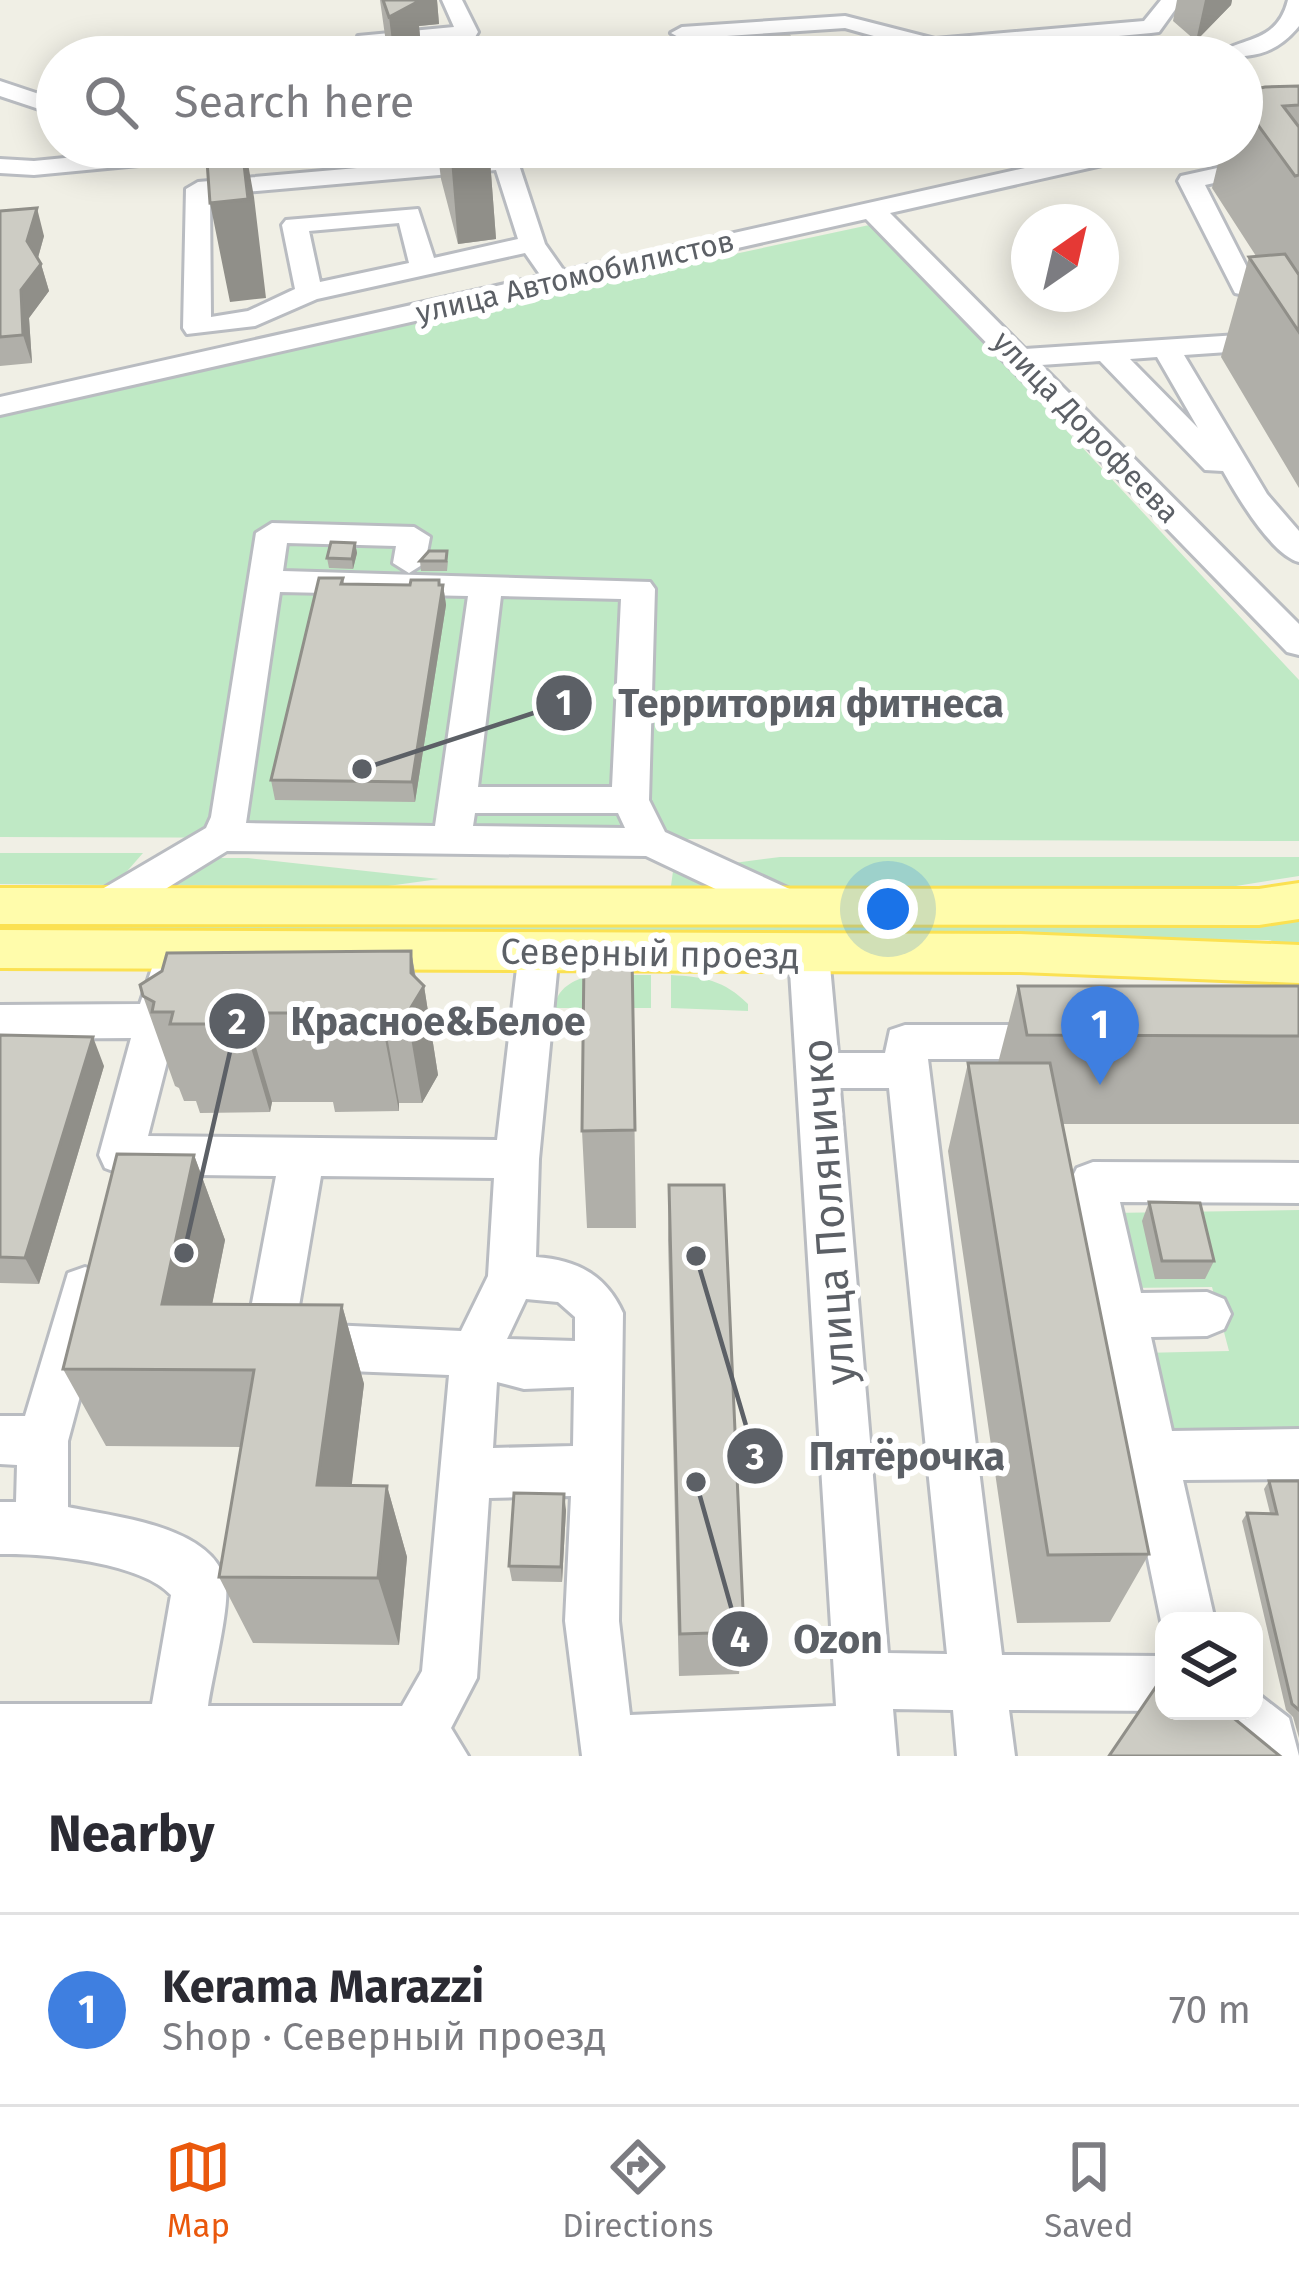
<!DOCTYPE html>
<meta charset="utf-8">
<style>
body{margin:0;font-family:"Fira Sans",sans-serif;background:#f2f2f3;color:#2b2b33}
.controls{position:absolute;right:36px;bottom:36px;display:grid;overflow:hidden;border-radius:24px;box-shadow:0 6px 30px #0003}
.controls button{width:108px;height:108px;display:grid;place-items:center;padding:0;border:0;border-bottom:3px solid #e1e1e2;background:#fff;color:#2b2b33;font:60px sans-serif}
.compass{position:absolute;left:1011px;top:204px;width:108px;height:108px;border-radius:50%;background:#fff;box-shadow:0 6px 30px #0003;rotate:34deg}
.you{position:absolute;left:888px;top:909px;width:42px;height:42px;margin:-30px;border:9px solid #fff;border-radius:50%;background:#1a73e8;box-shadow:0 0 0 18px #1a73e833}
.badge{display:grid;place-items:center;width:78px;height:78px;border-radius:50%;background:#ea580c;color:#fff;font-size:39px;font-weight:700}
.pin{position:absolute;translate:-50% -99px;filter:drop-shadow(0 3px 6px #0008)}
.pin::after{content:'';position:absolute;top:63px;width:42px;height:36px;background:inherit;clip-path:polygon(0 0,100% 0,50% 100%)}
.list{margin:0;padding:0;list-style:none}
h2{display:flex;justify-content:space-between;align-items:center;height:156px;margin:0;padding:0 48px;font-size:51px}
h2 small{font-size:39px;font-weight:400;color:#7c7c81}
.list li{display:grid;grid-template-columns:78px 1fr auto;gap:36px;align-items:center;box-sizing:border-box;height:192px;padding:0 48px;border-top:3px solid #e1e1e2}
.list b{display:block;font-size:45px;white-space:nowrap}
.list p{margin:0;font-size:39px;white-space:nowrap;color:#7c7c81}
.list em{font-size:39px;font-style:normal;color:#7c7c81}
.icon{flex:none;width:66px;height:66px;fill:none;stroke:currentColor;stroke-width:2;stroke-linecap:round;stroke-linejoin:round}
.map{position:relative;flex:none;width:1299px;height:1756px;overflow:hidden}
.search{position:absolute;background:#fff;box-shadow:0 6px 30px #0003;left:36px;right:36px;top:36px;height:132px;display:flex;align-items:center;gap:30px;box-sizing:border-box;padding:0 42px;border-radius:66px;color:#7c7c81;font-size:45px}
.sheet{height:348px;background:#fff}
nav{display:flex;justify-content:space-around;align-items:center;box-sizing:border-box;height:168px;border-top:3px solid #e1e1e2;background:#fff;font-size:33px;color:#7c7c81}
nav a{display:grid;justify-items:center;gap:6px}
nav .on{color:#ea580c}
.map>svg:first-child{display:block}
</style>
<div class="map">
<svg width="1299" height="1756" viewBox="0 0 1299 1756">
<rect width="100%" height="100%" fill="#f0efe5"/>
<path fill="#bfe9c5" d="M874 224 1299 680V841L0 837V412Z
M0 853H143L115 885 0 884Z
M780 857H1299V876L1236 886H671L673 871Z
M186 858H248L439 879 388 886 161 885Z
M1299 920V946L1268 940 0 934V921L1268 925Z
M591 975H651V1008H554C558 987 572 981 591 975Z
M671 975C704 977 724 980 748 1004V1011L671 1008Z
M1299 1210V1431L1160 1434 1141 1353 1229 1351 1212 1287 1127 1288 1110 1213Z"/>
<g fill="none" stroke-linecap="round" stroke-linejoin="round">
<path stroke="#cbcbc5" stroke-width="24" stroke-dasharray="24 12" stroke-linecap="butt" d="M774 31 783 46"/>
<g stroke="#b9bcc1" stroke-width="6">
<path id="minor" d="M442 0H462L478 32 475 37 377 47 378 57H356L358 36 454 27Z
M1161 0H1182L1159 32 1151 33 935 53 845 28 682 39 671 33 682 27 845 16 935 39 1144 21Z
M1288 0H1299V26C1273 58 1248 57 1212 57 1240 36 1277 45 1288 0Z
M0 81 57 100V115L0 96Z
M178 147H266L254 154 34 175 0 173V159L34 161Z
M1119 147H1163L1151 154 890 213 1025 349 1299 331V347L1184 355 1267 494 1299 531V562C1272 555 1237 496 1223 471L1205 470 1100 361 1041 365 1299 624V655L1287 652 866 219 0 415V397L541 276 525 253 317 299 255 326 187 334 183 328 186 189 198 182 506 155 518 162 545 244 564 271ZM496 170 518 239 434 258 418 209 286 220 282 225 295 289 248 311 211 317 210 195ZM399 223 409 263 320 282 309 231ZM1157 357 1198 428 1130 359Z
M1299 150V164L1205 185 1257 287 1244 295 1235 293 1178 181 1181 176Z
M272 523 414 527 430 537 425 563 409 573 393 563 396 546 287 543 283 571 650 582 655 589 649 800 665 832 807 897 813 908 807 919 793 923 779 919 646 856 227 851 120 917 106 921 92 917 86 906 92 895 206 828 211 817 256 533ZM280 592 468 596 435 826 246 823ZM501 596 621 599 612 787H478ZM475 813H618L625 828 473 826Z
M539 935 553 940 559 951 539 1159 536 1257C577 1260 606 1275 623 1313L619 1621 630 1715 836 1706 789 955 795 944 809 939 823 944 829 955 838 1053H885L890 1030 905 1025H1057L1072 1030 1078 1042 1072 1054 1057 1059H928L1002 1655 1164 1656 1166 1711 1009 1710 1015 1756H957L953 1710 893 1709 897 1756H582L565 1621 571 1496 489 1498 477 1678 451 1728 468 1756H0V1704H152L171 1595C141 1562 44 1553 0 1554V1502H16L17 1465 0 1464V1416H25L68 1273 85 1267 102 1273 109 1288 68 1441V1507C114 1517 218 1526 226 1586 229 1611 212 1677 208 1706H402L422 1671 449 1375 298 1369C275 1360 259 1342 249 1319L276 1176 121 1174 105 1168 99 1155 131 1038 0 1039V1005L140 1004 153 965 168 960 183 965 189 976 148 1136 497 1140 519 951 525 940ZM840 1088H889L947 1654 888 1653ZM321 1176 494 1178 488 1276 461 1331 309 1324 298 1312ZM526 1299 558 1302 575 1317V1341L507 1339ZM497 1382 524 1389 574 1387 573 1446 493 1448Z
M1093 1162 1299 1163V1203L1120 1202 1141 1293 1207 1292 1224 1299 1231 1314 1224 1329 1207 1336 1151 1337 1172 1431 1299 1429V1479L1183 1480 1215 1621H1164V1629L1161 1621 1070 1182 1077 1168Z
M1254 1691 1289 1718 1299 1756H1244L1215 1731 1207 1711H1254Z"/>
</g>
<g stroke="#fbe152" stroke-width="6">
<path id="major" d="M1299 883V919L1259 925 0 924V888L1259 889Z
M0 930 1020 934 1299 945V983L1020 972 0 968Z"/>
</g>
<use href="#minor" fill="#fff" fill-rule="evenodd"/>
<use href="#major" fill="#fffcab" fill-rule="evenodd"/>
</g>
<path fill="#b0afa9" d="M380 0H437L439 24 419 26 422 57H388Z
M1177 0H1232L1231 5 1196 41 1173 21Z
M1299 86V272H1297L1299 275V488L1221 357 1249 257 1256 256 1212 188 1222 147H1242V92Z
M437 147H489L496 239 458 244 441 179Z
M0 211 44 236 38 258 41 264 49 291 29 318 32 363 0 366Z
M355 543 357 553 353 569 329 568 327 558Z
M420 561H448L447 571H421Z
M343 578 344 584 410 585 439 580 440 585H443L446 605 415 802 275 800 271 780Z
M411 951 416 978 424 986 438 1075 422 1103H399V1111L335 1112 333 1102H272L270 1112 200 1113 196 1101H184L179 1088 175 1086 143 996Z
M632 957 636 1228H587L582 1131Z
M1018 986H1299V1124H1062L1149 1554 1110 1622 1017 1623 948 1151 968 1063H998Z
M0 1035 104 1066 39 1284 0 1283Z
M194 1155 225 1240 212 1304 342 1305 364 1384 351 1486H387L407 1557 399 1645 253 1643 219 1577 241 1447 106 1446 63 1369Z
M669 1185 744 1632 739 1674 679 1676 668 1240Z
M1149 1202 1214 1261 1205 1279H1155L1142 1221Z
M1269 1481H1299V1738L1293 1717 1286 1710 1242 1521 1247 1513H1270L1264 1489Z
M566 1510 562 1582 512 1581 509 1566Z"/>
<path fill="#908f89" d="M408 0H437L439 24 419 26 422 57H394L389 17Z
M1205 0H1232L1231 5 1196 41Z
M242 147H245L254 197 266 298 230 302 210 203Z
M450 147H489L496 239 458 244Z
M981 147H1013L980 153Z
M37 208 44 236 35 268 27 241Z
M41 264 49 291 29 318 32 363 23 335 21 290Z
M355 543 357 553 353 569 352 559Z
M439 580 441 598 443 585 446 605 415 802 412 782Z
M411 951 418 995 424 986 438 1075 422 1103 407 1014Z
M246 1013 272 1102 270 1112 244 1024Z
M383 1014 399 1103V1111L382 1023Z
M93 1037 104 1066 39 1284 25 1258Z
M194 1155 225 1240 199 1370 162 1304Z
M342 1305 364 1384 343 1557 317 1485Z
M387 1486 407 1557 399 1645 378 1578Z
M564 1494 566 1510 562 1582 561 1567Z"/>
<path fill="#cdccc4" stroke="#908f89" stroke-width="3" d="M383 0H416L417 2 389 17Z
M1299 86V105L1283 106 1299 127V175L1295 176 1242 103V92L1265 87Z
M206 147H242L248 199 210 203Z
M37 208 27 241 41 264 21 290 23 335 0 337V211Z
M1285 254 1299 275V332L1249 257Z
M331 542 355 543 352 559 327 558Z
M429 551H447L446 561H420Z
M319 578H343L341 584 410 585 411 580H439V585H443L412 782 271 780Z
M411 951V973L424 986 407 1014H383L382 1023H314L316 1013H246L244 1024H170L173 1012H152L154 1002 143 996 140 985 162 971 167 953Z
M632 957 635 1130 582 1131 584 958Z
M1018 986H1299V1036L1027 1035Z
M0 1035 93 1037 25 1258 0 1257Z
M968 1063H1050L1149 1554 1048 1555Z
M117 1154 194 1155 162 1304 342 1305 317 1485 387 1486 378 1578 219 1577 254 1370 63 1369Z
M669 1185H724L744 1632 680 1634Z
M1149 1202 1200 1203 1214 1261H1162Z
M1269 1481H1299V1710L1292 1704 1247 1513 1277 1514Z
M514 1493 564 1494 561 1567 509 1566Z
M1164 1675V1711H1225L1280 1756H1109Z"/>
<g text-anchor="middle" stroke-width="12" stroke-linejoin="round" paint-order="stroke">
<g font-size="30" fill="#5c6066" stroke="#fff">
<text transform="translate(575 277) rotate(-13)" y="10">улица Автомобилистов</text>
<text transform="translate(1086 427) rotate(46)" y="10">улица Дорофеева</text>
</g>
<g font-size="36" fill="#5c6066" stroke="#fff">
<text transform="translate(650 953) rotate(1)" y="13">Северный проезд</text>
</g>
<g font-size="42" fill="#5c6066" stroke="#fff">
<text transform="translate(828 1212) rotate(-94)" y="15">улица Поляничко</text>
</g>
</g>
<path fill="none" stroke="#5c6066" stroke-width="4.5" d="M362 769L564 703M184 1253L237 1021M696 1256L755 1456M696 1482L740 1639"/>
<g fill="#5c6066" stroke="#fff" stroke-width="4.5">
<circle cx="362" cy="769" r="12"/>
<circle cx="184" cy="1253" r="12"/>
<circle cx="696" cy="1256" r="12"/>
<circle cx="696" cy="1482" r="12"/>
<circle cx="564" cy="703" r="30"/>
<circle cx="237" cy="1021" r="30"/>
<circle cx="755" cy="1456" r="30"/>
<circle cx="740" cy="1639" r="30"/>
</g>
<g font-size="36" text-anchor="middle" font-weight="bold" fill="#fff">
<text x="564" y="715">1</text>
<text x="237" y="1034">2</text>
<text x="755" y="1469">3</text>
<text x="740" y="1652">4</text>
</g>
<g font-size="39" text-anchor="middle" font-weight="bold" fill="#5c6066" stroke="#fff" stroke-width="12" stroke-linejoin="round" paint-order="stroke">
<text x="811" y="717">Территория фитнеса</text>
<text x="438" y="1035">Красное&amp;Белое</text>
<text x="907" y="1470">Пятёрочка</text>
<text x="838" y="1653">Ozon</text>
</g>
</svg>
<div class="controls">
<button><svg class="icon" aria-label="layers" viewBox="0 0 24 24"><path d="M12 4l9 5-9 5-9-5zM3 14l9 5 9-5"/></svg></button>
</div>
<svg class="compass" viewBox="-18 -18 36 36"><path d="M0-13l5 13h-10z" fill="#e53935"/><path d="M0 13l5-13h-10z" fill="#7c7c81"/></svg>
<div class="you"></div>
<div class="pin badge" style="left:1100px;top:1085px;background:#3f7fe0">1</div>
<div class="search"><svg class="icon" aria-label="search" viewBox="0 0 24 24"><circle cx="10" cy="10" r="6"/><path d="M15 15l6 6"/></svg>Search here</div>
</div>
<section class="sheet">
<h2>Nearby<small></small></h2>
<ul class="list">
<li><span class="badge" style="background:#3f7fe0">1</span><div><b>Kerama Marazzi</b><p>Shop · Северный проезд</p></div><em>70 m</em></li>
</ul>
</section>
<nav>
<a class="on"><svg class="icon" aria-label="map" viewBox="0 0 24 24"><path d="M3 6l6-2 6 2 6-2v14l-6 2-6-2-6 2zM9 4v14M15 6v14"/></svg>Map</a>
<a><svg class="icon" aria-label="directions" viewBox="0 0 24 24"><path d="M12 3l9 9-9 9-9-9zM9 14v-3h6M13 9l2 2-2 2"/></svg>Directions</a>
<a><svg class="icon" aria-label="saved" viewBox="0 0 24 24"><path d="M7 4h10v16l-5-4-5 4z"/></svg>Saved</a>
</nav>
